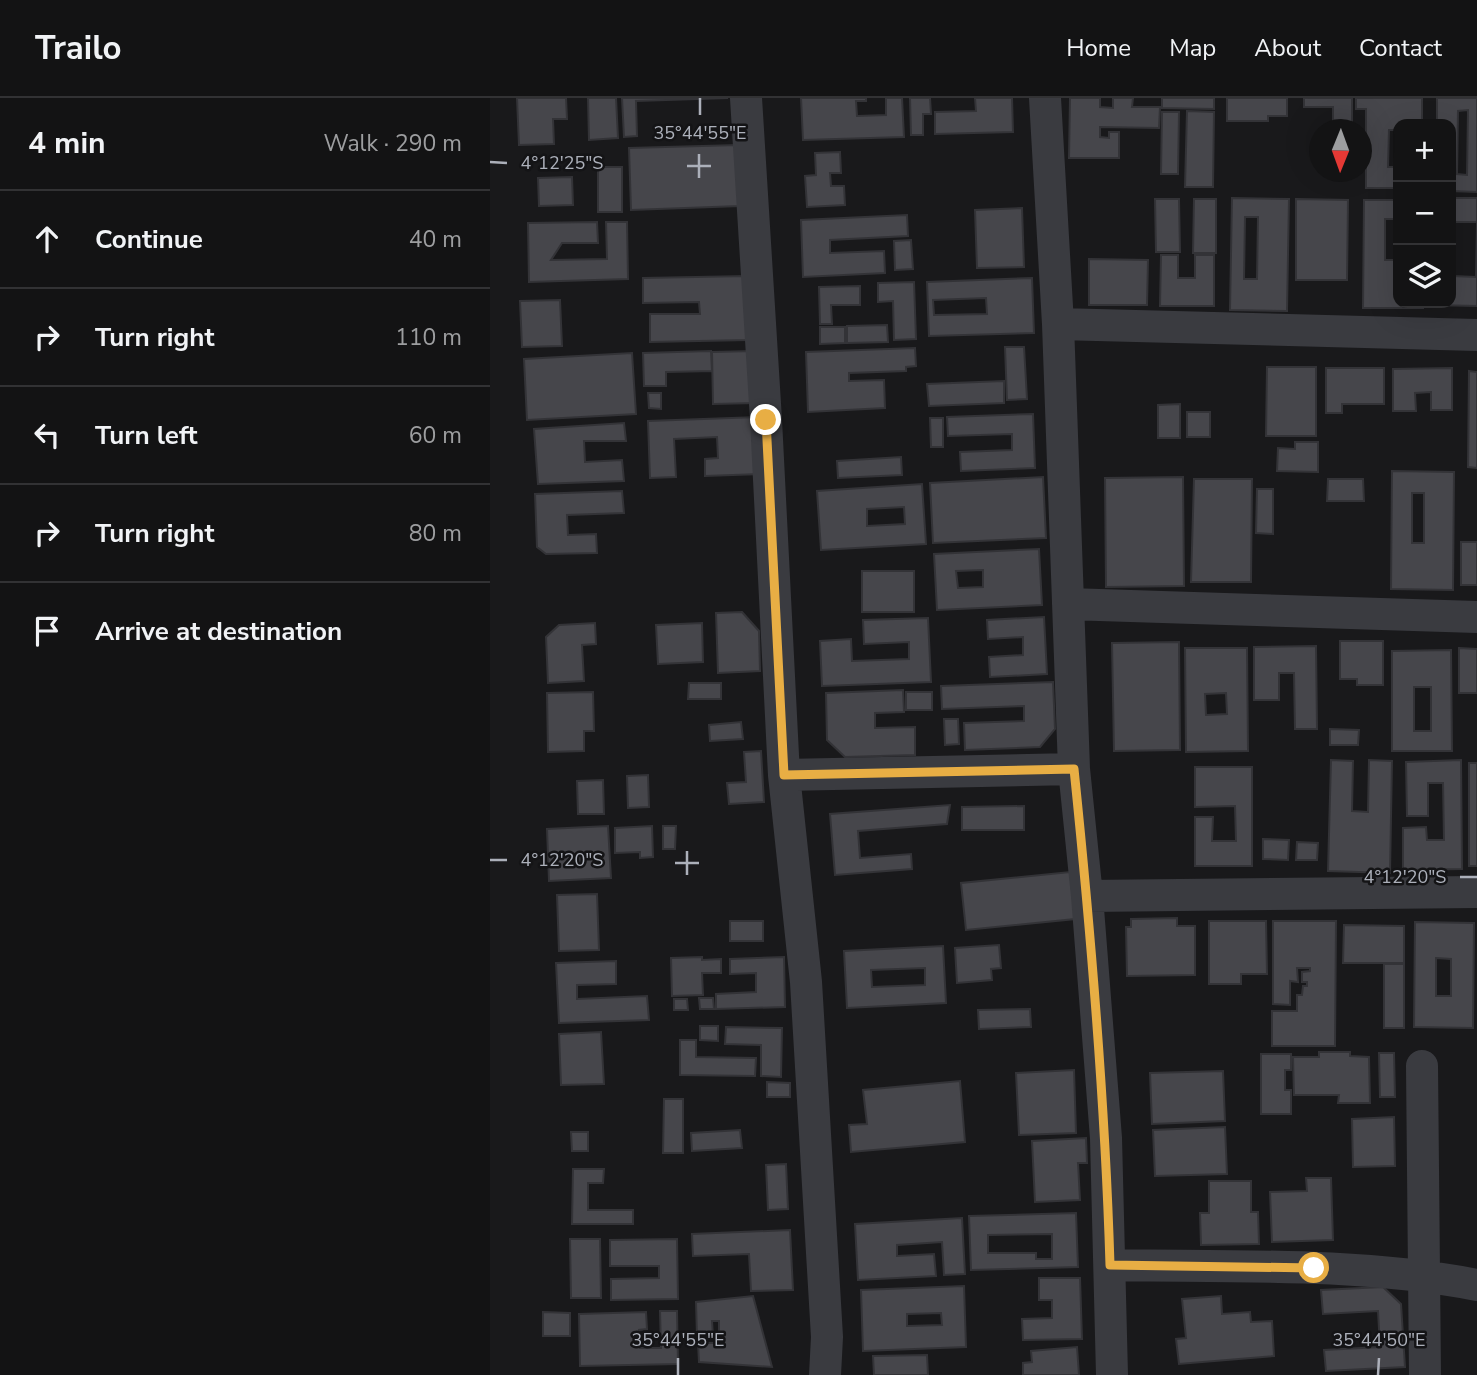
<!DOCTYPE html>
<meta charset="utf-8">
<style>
body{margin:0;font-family:"Nunito Sans",sans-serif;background:#202022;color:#f1f3f6}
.controls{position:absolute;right:21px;top:21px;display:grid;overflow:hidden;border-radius:14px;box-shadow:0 7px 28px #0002}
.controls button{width:63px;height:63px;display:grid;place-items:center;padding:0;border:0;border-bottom:2px solid #323234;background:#131314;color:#f1f3f6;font:35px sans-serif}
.compass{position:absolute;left:819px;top:21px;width:63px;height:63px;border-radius:50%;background:#131314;box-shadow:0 7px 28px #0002;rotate:181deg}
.stop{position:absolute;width:21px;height:21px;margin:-16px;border:5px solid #e8ae44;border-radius:50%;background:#fff}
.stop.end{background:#e8ae44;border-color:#fff;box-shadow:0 2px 7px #0008}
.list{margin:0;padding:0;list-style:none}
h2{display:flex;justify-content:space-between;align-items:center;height:91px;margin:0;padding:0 28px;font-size:30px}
h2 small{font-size:23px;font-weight:400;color:#9d9ea0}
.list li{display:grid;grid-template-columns:46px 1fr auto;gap:21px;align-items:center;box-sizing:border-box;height:98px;padding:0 28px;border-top:2px solid #323234}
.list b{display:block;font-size:26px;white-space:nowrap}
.list em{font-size:23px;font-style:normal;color:#9d9ea0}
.icon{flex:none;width:38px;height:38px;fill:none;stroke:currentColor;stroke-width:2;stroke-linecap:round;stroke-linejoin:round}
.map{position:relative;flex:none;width:987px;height:1277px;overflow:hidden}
header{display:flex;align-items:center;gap:42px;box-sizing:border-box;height:98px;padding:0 35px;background:#131314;border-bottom:2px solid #323234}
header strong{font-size:33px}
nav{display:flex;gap:38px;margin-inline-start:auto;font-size:24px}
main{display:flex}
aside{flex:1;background:#131314}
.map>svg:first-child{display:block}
</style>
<header>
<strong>Trailo</strong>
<nav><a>Home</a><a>Map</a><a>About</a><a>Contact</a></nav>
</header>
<main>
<aside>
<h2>4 min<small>Walk · 290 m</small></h2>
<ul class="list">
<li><svg class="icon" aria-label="ahead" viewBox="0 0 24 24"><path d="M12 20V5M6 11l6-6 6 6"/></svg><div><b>Continue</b></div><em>40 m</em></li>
<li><svg class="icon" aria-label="right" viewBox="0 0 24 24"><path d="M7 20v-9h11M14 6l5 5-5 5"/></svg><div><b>Turn right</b></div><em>110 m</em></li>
<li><svg class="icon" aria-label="left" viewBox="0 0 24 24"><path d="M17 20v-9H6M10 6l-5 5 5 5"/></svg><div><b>Turn left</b></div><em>60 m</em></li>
<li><svg class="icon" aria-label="right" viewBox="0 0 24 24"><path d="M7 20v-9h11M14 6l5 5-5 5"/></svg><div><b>Turn right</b></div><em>80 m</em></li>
<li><svg class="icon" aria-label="arrive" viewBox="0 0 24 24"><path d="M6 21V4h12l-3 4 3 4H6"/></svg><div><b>Arrive at destination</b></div></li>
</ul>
</aside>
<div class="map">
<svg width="987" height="1277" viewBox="0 0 987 1277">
<rect width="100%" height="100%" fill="#19191b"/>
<path fill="#46464b" stroke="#333337" stroke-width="2" fill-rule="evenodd" d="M27 0H76L77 21H63L64 46 29 47Z
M98 0H126L128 40 99 42Z
M132 0H238L146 3 147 38 134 39Z
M311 0H376V3H366L367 18 396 17V0H412L414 39 313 42Z
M420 0H440L441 16H433V37H421Z
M485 0H522L523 34 445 36V14L486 13Z
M580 0H610V9L623 10V0H643L642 9H670L669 30 610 29V39L619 40V34H629V60H579Z
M672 0H724V11L672 10Z
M737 0H797V18H778V23H737Z
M814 0H862V32H843V9H814Z
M866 0H932V26H908V32H899L898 69H908V90H876V11H866Z
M947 0H987V94L961 93V26H947ZM978 12 977 77 967 76 968 13Z
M697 13 724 14 723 89H695Z
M672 14H689L688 76H671Z
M248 47 250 108 141 112 139 50Z
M350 54 351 75H340L341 88H354L355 107 317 109 315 78 326 77 325 55Z
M108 69H132V114H108Z
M82 79 83 107 49 108 48 80Z
M742 100 799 101 797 213 740 212ZM755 119H768L767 181H754Z
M961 100H987V208L941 207V205H961ZM963 124H987L986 179 963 178Z
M665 101H689L690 154H666Z
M704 101H726V155H703Z
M806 101 858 102 857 182H806Z
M874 102H908V121H895V162H908V205H933V210H873Z
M532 110 534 169 487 170 485 112Z
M417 117 418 138 340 142V155L394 153 395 175 313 179 311 122Z
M107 124 108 145H72L61 162 117 161 116 124H137L138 181 39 184 38 125Z
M421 142 423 171 405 172 404 143Z
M671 157H688V180H705V157H724V208H670Z
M599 161 658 162 657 207H599Z
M257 178 258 242 160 244V216H210L209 204 153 205V180Z
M542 180 544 235 439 238 437 184ZM496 200 497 216 444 217 443 202Z
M424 184 426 241 404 242 403 203 388 204V185Z
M370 188V207H341L342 226H330L329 189Z
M70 202 72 248 32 249 30 203Z
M397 227 398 244 357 245V228Z
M330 229H355V245L330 246Z
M515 249H534L537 301 517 302Z
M425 250 426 268 416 269V273L359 275V283L394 282 395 310 318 314 316 254Z
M221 253 222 273 176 274V288H154L153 255Z
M264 253 266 305 223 306 222 254Z
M142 255 146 316 37 322 34 261Z
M777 269H826V338H776Z
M836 270H894V306H852V315H836Z
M962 270V312H941V294L925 295 926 313H903V271Z
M979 273 987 274V370L978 369Z
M514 283V305L439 308 437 286Z
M158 295H171V311L159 310Z
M690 306V340H668V307Z
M697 314H720V339H697Z
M543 316 545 370 471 373 470 354 522 352V336L458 338 457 319Z
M268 319 271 376 215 378V361L228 360 227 339 184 341 186 379 160 380 158 323Z
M440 320H453V349H441Z
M134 325 136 343H94L95 364 132 362 134 383 48 386 44 331Z
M805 344H828V374L787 373 788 350 805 351Z
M411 359 412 377 348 380 347 363Z
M902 373 964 374 963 492 901 491ZM922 395H934V445H922Z
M553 379 556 440 443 445 440 385Z
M693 379 694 488 616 489 615 380Z
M704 381H762L761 484H701Z
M838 381H873L874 403H837Z
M432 386 436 446 331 452 327 393ZM414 409 415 426 377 428V411Z
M767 391H783V436L766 435Z
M132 393 134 415 77 417 78 437 106 436 107 455 56 456 47 449 45 396Z
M971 444H987V487H971Z
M549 451 552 507 447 512 444 456ZM493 472V489L468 490 466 473Z
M372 473H424V514H372Z
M252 514 269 533 270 573 228 575 226 515Z
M554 519 557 576 500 579 499 559 533 557V539L498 541 497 522Z
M438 520 441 584 332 588 330 543 361 541 362 563 419 561V544L374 546 373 522Z
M105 525 106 546 92 547 94 583 58 585 56 539 69 527Z
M212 525 213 564 168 566 166 527Z
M850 543H893V587H867V581H850Z
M689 544 690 652 624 653 622 545Z
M826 548 827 631H805L804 575H789V602H764V549Z
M695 550H757L758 653 696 654ZM736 595 737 616 716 617 715 596Z
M969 550 987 551V595H969Z
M961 552 962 653H902V553ZM924 589H941V633H924Z
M563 584 565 631 550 649 475 652 474 625 534 623V608L452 611 451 588Z
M199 585H231V601H198Z
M413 592 414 614 385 615V630L425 629V657L355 659 337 642 336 595Z
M103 594 104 633H94V653L58 654 57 595Z
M416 594H442V612H416Z
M454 621H468L469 646 455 647Z
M251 624 253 641 220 643 219 627Z
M840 631 869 632 868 647H840Z
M271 653 274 704 239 706 237 685 256 684 254 654Z
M841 662 863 663 862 713 878 714 879 662 902 663 900 775 838 773Z
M971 662 972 771 913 772V730L936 729 937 742H954L953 685H938V718H917L916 664Z
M979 665H987V768H979Z
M705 669H762V768H705V719H723L722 743H746L745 708 705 709Z
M158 677 159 709 138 710 137 678Z
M113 682 114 716H88L87 683Z
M460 707 457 726 368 733 370 760 421 756 422 771 345 777 340 716Z
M534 708V732H472V709Z
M118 728 121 780 59 783 57 731Z
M162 728 163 759 150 760V754L125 755V730Z
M173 728H186L185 751H173Z
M773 741 799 742 798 762 773 761Z
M807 744 828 745 827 762H806Z
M580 774 585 821 476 832 471 785Z
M107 796 109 852 69 853 67 797Z
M687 820V828H705V877L637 878 636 829H641V821Z
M240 823H273V843H240Z
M719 823H776L777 876H751V886H719Z
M783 823H846L845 948H782V913H807V897H812L813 888H817V884H812V874L820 873V870H807L808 884 800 883V907L783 906Z
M925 824 984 825 983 930 924 929ZM946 860 961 861V898H946Z
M854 827 914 828V865H853Z
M509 847 511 870 501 871 502 882 467 885 465 850Z
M453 848 456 905 357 910 354 853ZM435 870V887L382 889 381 872Z
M212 859V862L231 861V875H212L213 897 182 898 181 860Z
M294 859 295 909 226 911V896L266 894V875L240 876V861Z
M126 863V886L87 887V901L157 898 159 922 69 925 66 865Z
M894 866H914V930H894Z
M209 900H223L224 911H210Z
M184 901H197L198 912H184Z
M540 911 541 929 489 931 488 912Z
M210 928H228V943L210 942Z
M236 929 292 930 291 979 271 978V947L235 946Z
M111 934 114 986 71 987 69 936Z
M190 942H206V959L266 960 265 978 190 977Z
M829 954H860V958L879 959 880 1005H848L849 997H804L803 959H829Z
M889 955H904L905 999H890Z
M771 956H801V972H795V992H801V1016H771Z
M584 972 586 1035 529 1037 526 975Z
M733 973 735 1023 662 1026 660 975Z
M470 983 475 1044 361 1054 359 1027 377 1026 373 992Z
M277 984 300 985V999H277Z
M174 1001H193V1055H173Z
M904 1019 905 1068 863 1069 862 1021Z
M735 1029 737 1076 665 1078 663 1032Z
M250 1032 252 1050 202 1053 201 1035Z
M81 1034H98V1053H82Z
M596 1040 597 1065H588L590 1102 545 1104 542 1043Z
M296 1066 298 1111 278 1112 276 1067Z
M83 1071H114L113 1085H98V1112H143V1126H82Z
M816 1080H841L843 1142 782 1144 780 1094 817 1093Z
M719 1083H761V1114H768L769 1146 711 1147 710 1115H719Z
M586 1115 588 1169 481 1172 479 1118ZM562 1136V1161H546V1155H498V1137Z
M472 1120 475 1176 454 1177 452 1144 407 1147V1158L444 1156 446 1178 368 1182 365 1126Z
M300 1132 303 1192 261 1193 259 1156 203 1158 202 1136Z
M80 1141H110L111 1200H81Z
M187 1141 188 1201 121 1202V1181L169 1180V1168H120V1142Z
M549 1180H590L592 1241 533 1242 532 1221 562 1220V1202H549Z
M474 1188 476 1249 373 1253 371 1192ZM451 1215 452 1227 417 1228V1216Z
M893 1189 911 1206 915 1269 836 1273 834 1252 890 1249 888 1213 833 1216 831 1192Z
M263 1198 282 1269 209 1264 208 1245H225L229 1237V1223H222L223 1238H207L206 1204Z
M731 1198 732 1216 760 1214 761 1224 782 1223 784 1258 689 1266 686 1241 696 1240 692 1201Z
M170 1213H187L188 1266 90 1268 89 1216 156 1214 157 1231 149 1232 150 1250H171Z
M53 1214 80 1215V1238H53Z
M587 1249 589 1277H533V1265L542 1264 541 1253Z
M437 1257 438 1277H384L383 1258Z"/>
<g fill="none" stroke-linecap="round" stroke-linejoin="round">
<path stroke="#3a3b40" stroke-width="32" d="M256 0 276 322 294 677 316 884 337 1239 335 1277
M555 0 568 226 584 671 597 798 616 1040 622 1277
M568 226 987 237
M578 506 987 519
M294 677 584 671
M597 798 987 794
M932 968 935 1277
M620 1167C742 1169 867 1164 987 1187"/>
</g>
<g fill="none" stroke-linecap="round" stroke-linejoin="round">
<path stroke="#e8ae44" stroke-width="9" d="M276 322 294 677 584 671C601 836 615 1001 620 1167L824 1170"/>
</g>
<path fill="none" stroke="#acb0ba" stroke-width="2.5" d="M210 17V0M0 64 17 65M197 68H221M209 80V56M0 762H17M185 765H209M197 777V753M970 779H987M188 1277V1260M888 1277 889 1260"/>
<g font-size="18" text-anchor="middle" fill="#acb0ba" stroke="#141416" stroke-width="5" stroke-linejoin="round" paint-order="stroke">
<text x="210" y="41">35°44'55"E</text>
<text x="72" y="71">4°12'25"S</text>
<text x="72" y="768">4°12'20"S</text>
<text x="915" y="785">4°12'20"S</text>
<text x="188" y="1248">35°44'55"E</text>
<text x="889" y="1248">35°44'50"E</text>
</g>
</svg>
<div class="controls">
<button>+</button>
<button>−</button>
<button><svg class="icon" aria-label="layers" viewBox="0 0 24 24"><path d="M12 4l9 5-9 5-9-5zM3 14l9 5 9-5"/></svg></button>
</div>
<svg class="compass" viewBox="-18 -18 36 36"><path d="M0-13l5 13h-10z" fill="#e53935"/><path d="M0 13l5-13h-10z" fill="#9d9ea0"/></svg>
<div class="stop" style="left:824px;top:1170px"></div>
<div class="stop end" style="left:276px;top:322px"></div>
</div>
</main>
